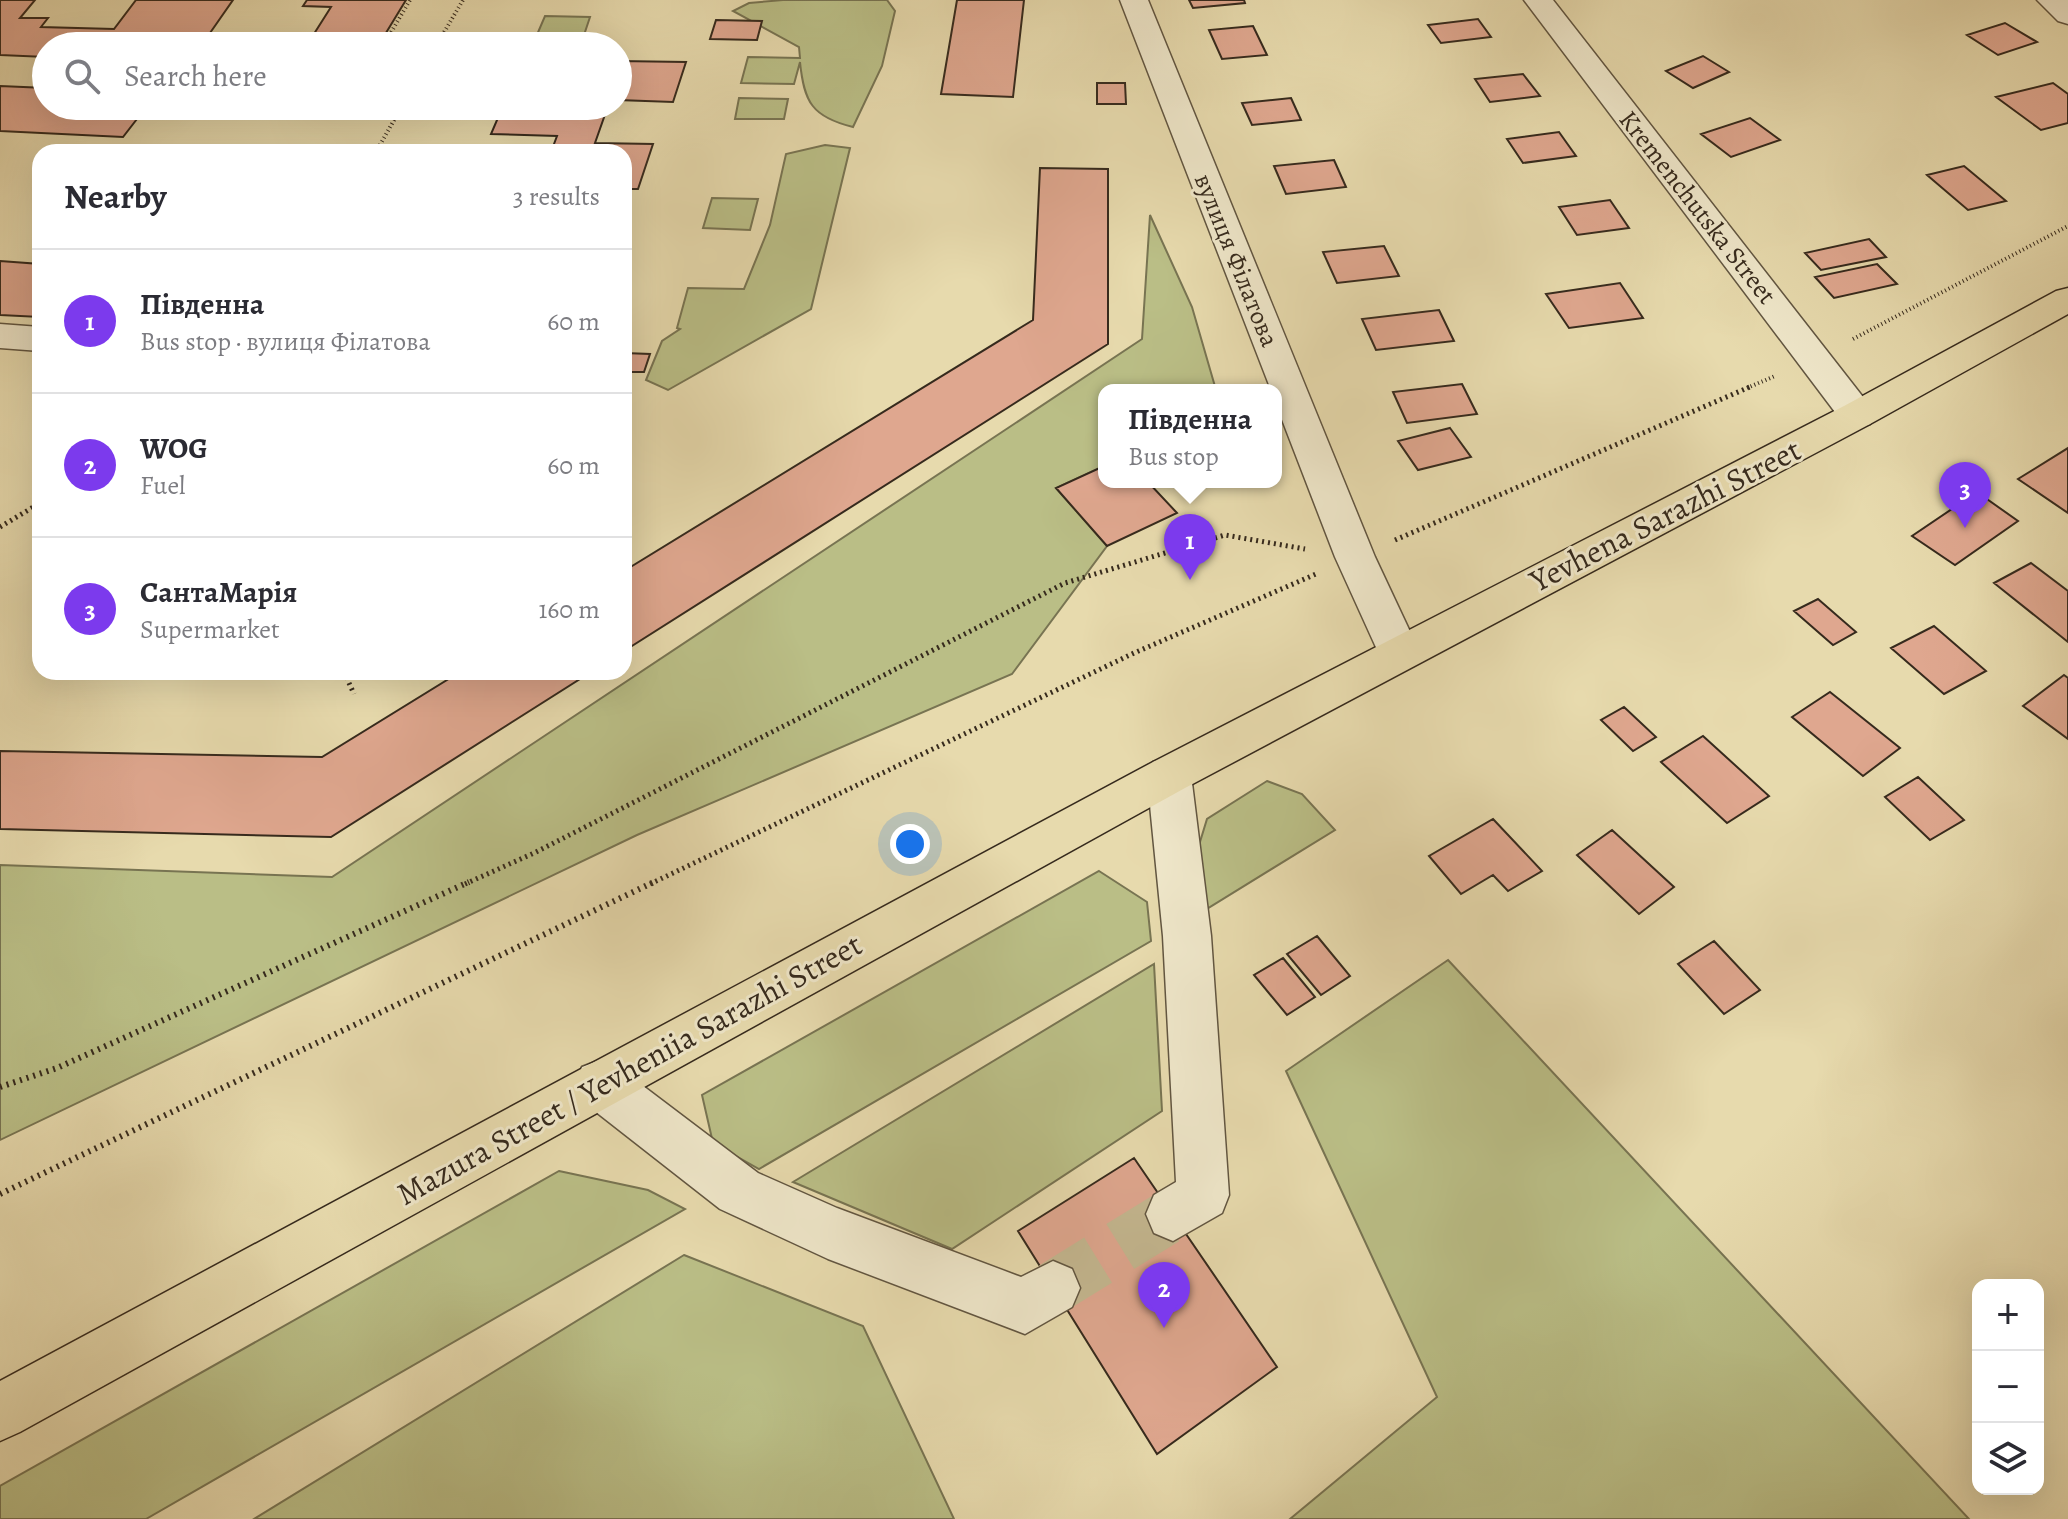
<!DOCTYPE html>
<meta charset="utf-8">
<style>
body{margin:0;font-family:Alegreya,serif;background:#f2f2f3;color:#2b2b33}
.controls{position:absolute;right:24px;bottom:24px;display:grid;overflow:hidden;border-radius:16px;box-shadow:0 8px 32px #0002}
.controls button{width:72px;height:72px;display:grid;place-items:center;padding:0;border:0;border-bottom:2px solid #e1e1e2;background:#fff;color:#2b2b33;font:40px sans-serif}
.you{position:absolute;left:910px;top:844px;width:28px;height:28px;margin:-20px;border:6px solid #fff;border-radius:50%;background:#1a73e8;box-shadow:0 0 0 12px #1a73e833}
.badge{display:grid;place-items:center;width:52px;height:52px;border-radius:50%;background:#7c3aed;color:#fff;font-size:26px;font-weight:700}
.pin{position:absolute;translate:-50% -66px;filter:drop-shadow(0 2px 4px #0008)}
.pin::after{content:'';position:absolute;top:42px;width:28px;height:24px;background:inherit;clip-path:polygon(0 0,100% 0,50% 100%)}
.popup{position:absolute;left:1098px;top:384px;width:184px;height:104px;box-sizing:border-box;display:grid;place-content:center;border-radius:16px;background:#fff;filter:drop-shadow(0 2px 6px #0005);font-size:26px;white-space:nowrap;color:#7c7c81}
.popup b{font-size:30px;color:#2b2b33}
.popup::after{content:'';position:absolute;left:50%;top:100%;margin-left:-16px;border:16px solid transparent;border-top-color:#fff}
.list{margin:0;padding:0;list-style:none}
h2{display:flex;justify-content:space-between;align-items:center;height:104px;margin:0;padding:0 32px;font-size:34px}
h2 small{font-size:26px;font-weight:400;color:#7c7c81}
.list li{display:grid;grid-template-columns:52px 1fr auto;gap:24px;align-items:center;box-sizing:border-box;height:144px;padding:0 32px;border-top:2px solid #e1e1e2}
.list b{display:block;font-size:30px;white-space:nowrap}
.list p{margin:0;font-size:26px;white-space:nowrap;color:#7c7c81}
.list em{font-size:26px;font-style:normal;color:#7c7c81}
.icon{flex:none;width:44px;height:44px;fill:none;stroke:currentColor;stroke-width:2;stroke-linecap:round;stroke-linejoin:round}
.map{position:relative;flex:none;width:2068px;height:1519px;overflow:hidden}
.search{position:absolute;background:#fff;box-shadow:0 8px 32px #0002;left:32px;top:32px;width:600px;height:88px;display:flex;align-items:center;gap:20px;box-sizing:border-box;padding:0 28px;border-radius:44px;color:#7c7c81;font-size:30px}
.panel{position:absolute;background:#fff;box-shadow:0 8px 32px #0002;left:32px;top:144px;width:600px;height:536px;border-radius:24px}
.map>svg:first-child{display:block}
</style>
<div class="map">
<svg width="2068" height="1519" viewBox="0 0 2068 1519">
<rect width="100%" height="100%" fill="#e7daad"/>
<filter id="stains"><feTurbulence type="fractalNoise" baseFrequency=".0025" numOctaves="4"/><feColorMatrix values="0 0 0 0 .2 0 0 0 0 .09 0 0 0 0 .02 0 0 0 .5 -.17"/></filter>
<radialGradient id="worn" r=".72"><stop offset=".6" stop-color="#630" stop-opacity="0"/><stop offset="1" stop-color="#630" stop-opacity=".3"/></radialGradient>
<path fill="#babe86" stroke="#787452" stroke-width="2" d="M783 0H887L895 11 882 66 853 127C812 117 804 102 800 62L794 84 741 83 748 57 800 58 799 47 733 11 749 3Z
M545 16 590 17 583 38 536 37Z
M739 98 788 99 784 119H735Z
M825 145 850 148 811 309 668 390 646 380 662 341 680 329 677 328 688 288 744 289 770 225 786 154Z
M712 198 758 199 750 230 703 228Z
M1150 215 1192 307 1216 390H1104V466L1056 488 1107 546 1012 674 637 835 0 1140V865L332 877 1142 339Z
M1267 781 1302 794 1335 830 1205 910 1196 855 1207 819Z
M1099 871 1147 902 1151 941 759 1169 713 1143 702 1095Z
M1448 960 1969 1519H1290L1437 1397 1286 1071Z
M1154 964 1162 1111 952 1249 793 1182Z
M559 1171 648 1190 685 1209 146 1519H0V1486Z
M684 1255 863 1326 954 1519H254Z"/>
<path fill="#dfa78f" stroke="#362a1d" stroke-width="2" d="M0 0H35L20 18H48L41 27 114 29 136 0H233L210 33 312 37 331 7 303 6 307 0H406L378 46H46V57L0 55Z
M957 0H1024L1013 97 941 94Z
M1189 0H1244L1245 3 1193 8Z
M1478 19 1491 37 1441 43 1428 25Z
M716 20 762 21 757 40 710 39Z
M2005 23 2037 42 1998 55 1967 35Z
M1253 26 1267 55 1222 59 1209 30Z
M1703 56 1729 72 1693 88 1666 71Z
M618 61 686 62 673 102 618 100Z
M1523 74 1540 96 1490 102 1475 79Z
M1097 83H1125L1126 104H1097Z
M2053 83 2068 94V123L2041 130 1996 97Z
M0 86 46 88V106H147L123 137 0 131Z
M1291 98 1301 120 1252 125 1242 103Z
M503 106H608L595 143 653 144 638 189H624V152H551L557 136 491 134Z
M1750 118 1780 140 1731 157 1701 134Z
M1559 132 1576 156 1523 163 1507 139Z
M1334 160 1346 187 1286 194 1274 166Z
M1964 166 2006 201 1968 210 1927 175Z
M1040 168 1108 169V344L624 651V571L1033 320Z
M1610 200 1629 228 1577 235 1559 207Z
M1869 239 1886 257 1821 270 1805 253Z
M1384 246 1399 276 1337 283 1323 252Z
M0 261 40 264V317L0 315Z
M1877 264 1897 284 1834 298 1815 277Z
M1620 283 1643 318 1569 328 1546 294Z
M1439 310 1454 341 1376 350 1362 319Z
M624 353 650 354 644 372H624Z
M1462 384 1477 414 1407 423 1393 392Z
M1450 428 1471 457 1418 470 1398 441Z
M2068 448V513L2018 479Z
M1104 466V482H1148L1177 513 1107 546 1056 488Z
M1977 492 2018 521 1955 565 1912 536Z
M2031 563 2068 591V642L1994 583Z
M1818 599 1856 632 1833 645 1794 611Z
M1934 626 1986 671 1944 694 1891 648Z
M460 672H591L331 837 0 829V751L322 757Z
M2064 675 2068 678V739L2023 706Z
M1830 692 1900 748 1863 776 1792 717Z
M1624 707 1656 737 1633 751 1601 720Z
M1703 736 1769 796 1727 823 1661 762Z
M1918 777 1964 820 1930 840 1885 797Z
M1493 819 1542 871 1508 891 1493 875 1461 894 1429 856Z
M1612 830 1674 887 1639 914 1577 855Z
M1317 936 1350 976 1321 995 1287 954Z
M1714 941 1760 990 1724 1014 1678 964Z
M1283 958 1315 997 1287 1015 1254 975Z
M1134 1158 1277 1367 1157 1454 1018 1231Z"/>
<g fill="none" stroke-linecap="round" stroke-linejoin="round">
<path stroke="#c4b790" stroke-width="53" stroke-dasharray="53 26" stroke-linecap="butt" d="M1053 1288 1173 1214"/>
<g stroke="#625641" stroke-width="3">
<path id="minor" d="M1120 0H1148L1375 557 1420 653 1414 665 1399 669 1384 665 1335 557 1276 404V390H1271Z
M1524 0H1553L1870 406 1875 415 1870 424 1857 428 1844 424Z
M2037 0H2068V24L2058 21Z
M0 324 40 327V351L0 348Z
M1169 757 1185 762 1191 775 1211 936 1229 1195 1222 1213 1173 1241 1154 1233 1146 1214 1154 1195 1176 1182 1163 936 1147 775 1153 762Z
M600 1060 618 1067 758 1173 837 1208 1021 1277 1053 1261 1072 1269 1080 1288 1072 1307 1025 1334 828 1259 720 1209 582 1101 575 1084 582 1067Z"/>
</g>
<g stroke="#362a1d" stroke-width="3">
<path id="major" d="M2068 288V314L1870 424 1185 788 20 1432 0 1441V1381L1153 762 1844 406 2056 291Z"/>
</g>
<path stroke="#362a1d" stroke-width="4" stroke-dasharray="1 3" stroke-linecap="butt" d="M383 46 410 0
M436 46 463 0
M376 152 402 106
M1853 339 2068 226
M1747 388 1775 376"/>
<path stroke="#362a1d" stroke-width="5" stroke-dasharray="2 4" stroke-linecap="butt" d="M0 527 40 503
M1395 540 1752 386
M344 672 354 694
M465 884 534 853 1065 583 1225 535 1305 549
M650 884 1134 653 1316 574"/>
<path stroke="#362a1d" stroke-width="6" stroke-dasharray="2 5" stroke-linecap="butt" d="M0 1087 57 1068 469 882
M0 1194 654 882"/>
<use href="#minor" fill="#efe7ca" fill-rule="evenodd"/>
<use href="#major" fill="#e7daad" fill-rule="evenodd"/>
</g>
<g text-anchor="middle" stroke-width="6" stroke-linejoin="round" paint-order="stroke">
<g font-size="26" fill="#362a1d" stroke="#efe7ca">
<text transform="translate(1698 207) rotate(52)" y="9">Kremenchutska Street</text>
<text transform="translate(1237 260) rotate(68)" y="9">вулиця Філатова</text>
</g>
<g font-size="32" fill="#362a1d" stroke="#efe7ca">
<text transform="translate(1665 515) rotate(-27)" y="11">Yevhena Sarazhi Street</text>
<text transform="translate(629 1069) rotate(-29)" y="11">Mazura Street / Yevheniia Sarazhi Street</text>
</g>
</g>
<rect width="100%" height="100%" filter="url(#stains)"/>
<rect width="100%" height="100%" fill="url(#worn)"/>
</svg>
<div class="controls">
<button>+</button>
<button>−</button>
<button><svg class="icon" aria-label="layers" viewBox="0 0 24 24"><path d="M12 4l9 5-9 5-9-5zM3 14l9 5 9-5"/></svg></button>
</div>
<div class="you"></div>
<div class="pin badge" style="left:1190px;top:580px">1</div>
<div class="popup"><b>Південна</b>Bus stop</div>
<div class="pin badge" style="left:1164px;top:1328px">2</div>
<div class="pin badge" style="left:1965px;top:528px">3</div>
<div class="search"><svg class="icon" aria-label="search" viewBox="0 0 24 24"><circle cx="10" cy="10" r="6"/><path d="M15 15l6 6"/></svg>Search here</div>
<section class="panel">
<h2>Nearby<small>3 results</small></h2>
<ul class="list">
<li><span class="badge">1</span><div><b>Південна</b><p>Bus stop · вулиця Філатова</p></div><em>60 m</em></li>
<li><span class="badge">2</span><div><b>WOG</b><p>Fuel</p></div><em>60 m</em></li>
<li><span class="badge">3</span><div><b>СантаМарія</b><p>Supermarket</p></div><em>160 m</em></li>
</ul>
</section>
</div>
